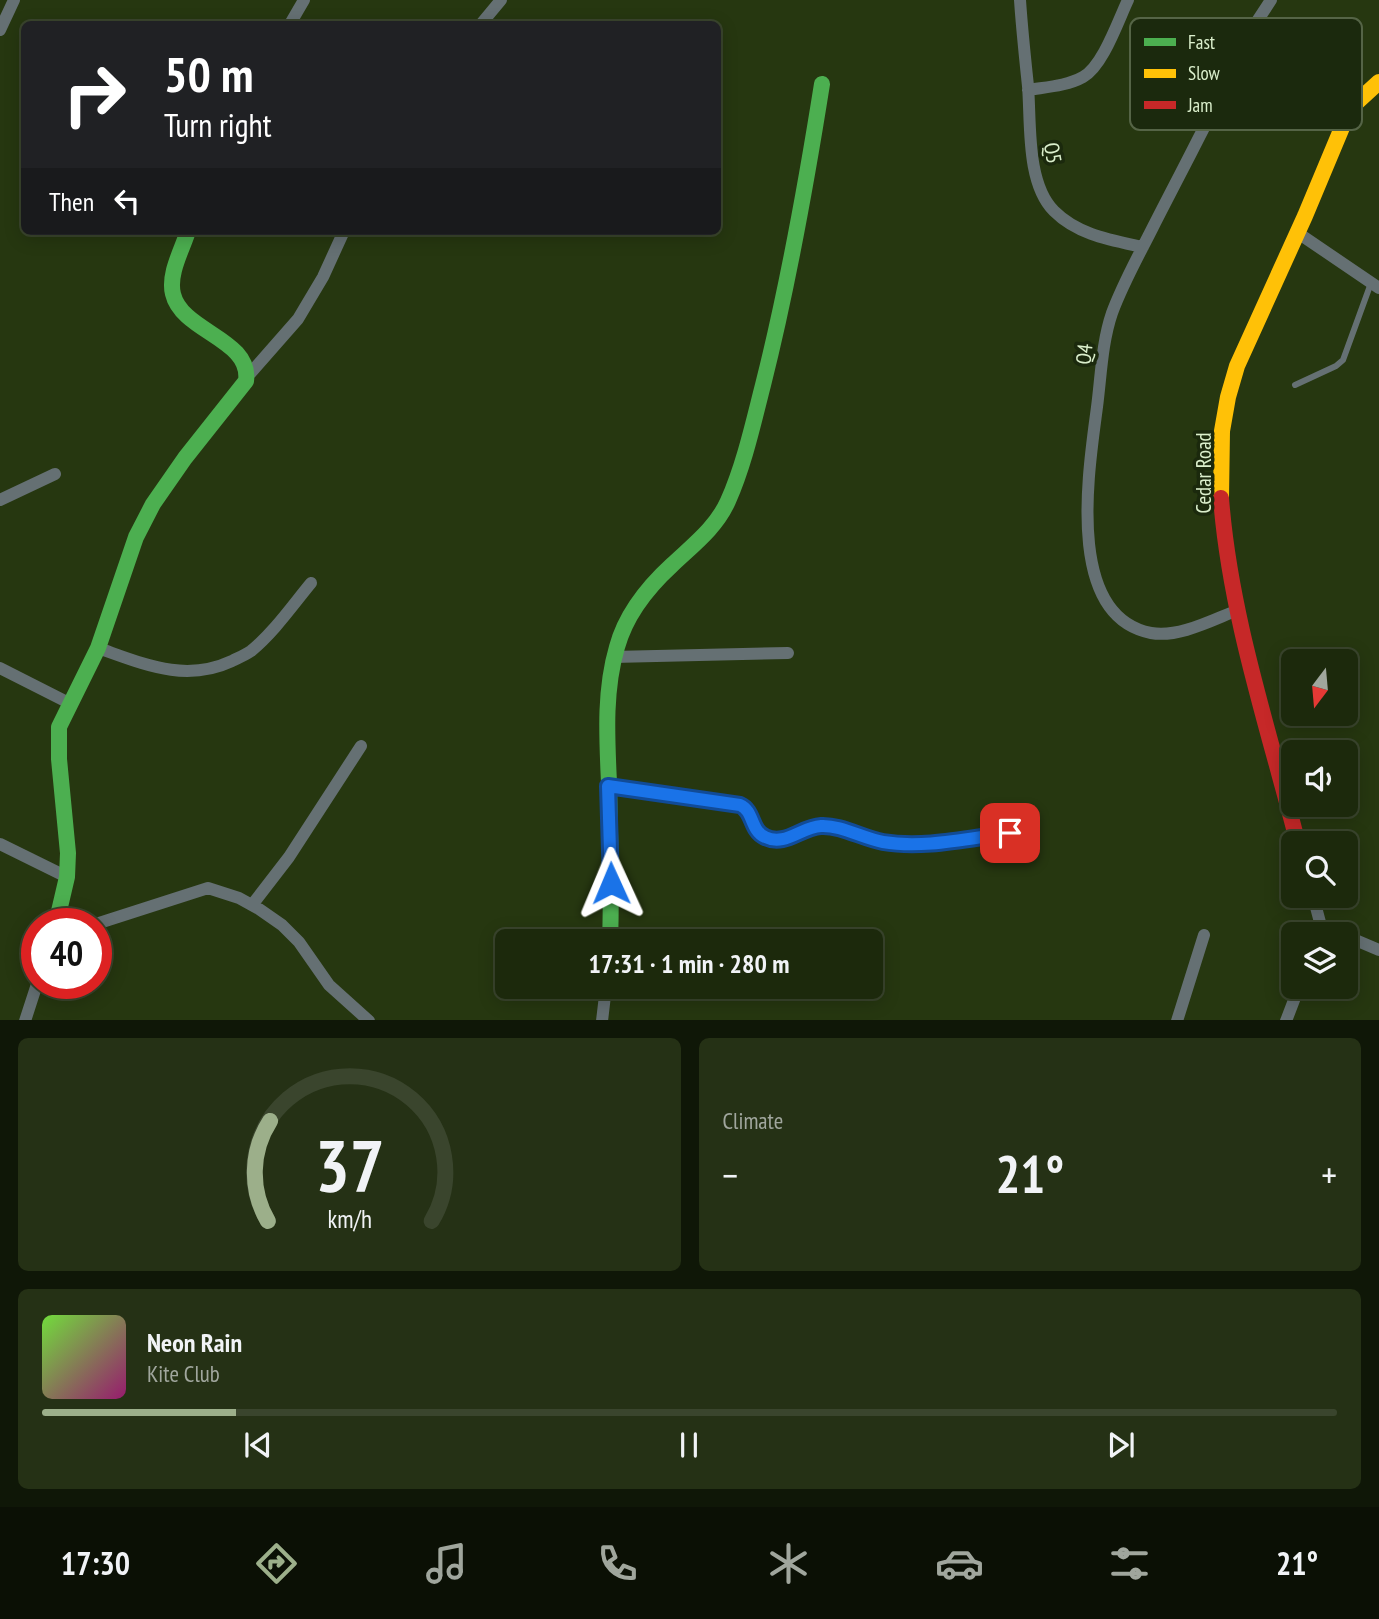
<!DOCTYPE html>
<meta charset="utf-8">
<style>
body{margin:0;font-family:"PT Sans Narrow",sans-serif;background:#253115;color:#f1f3f6;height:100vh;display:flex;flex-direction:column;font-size:26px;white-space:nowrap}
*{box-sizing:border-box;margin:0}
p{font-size:23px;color:#a0a69d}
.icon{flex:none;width:38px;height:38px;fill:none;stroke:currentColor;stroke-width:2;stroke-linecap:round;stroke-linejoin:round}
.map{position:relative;height:1020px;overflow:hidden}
.details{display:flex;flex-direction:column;gap:18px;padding:18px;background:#0f1707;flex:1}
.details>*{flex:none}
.banner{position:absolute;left:21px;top:21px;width:700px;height:214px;border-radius:10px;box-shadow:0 4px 18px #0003,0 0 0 2px #3a452d;background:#202124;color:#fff;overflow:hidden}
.needle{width:46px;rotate:196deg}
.buttons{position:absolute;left:1281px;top:649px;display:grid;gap:14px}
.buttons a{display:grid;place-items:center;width:77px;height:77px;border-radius:10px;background:#1c290c;box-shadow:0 4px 18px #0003,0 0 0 2px #3a452d;font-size:35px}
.speed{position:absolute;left:21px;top:908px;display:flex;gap:14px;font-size:35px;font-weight:700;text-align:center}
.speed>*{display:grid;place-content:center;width:91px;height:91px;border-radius:50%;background:#1c290c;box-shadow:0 4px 18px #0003,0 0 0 2px #3a452d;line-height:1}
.speed .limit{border:10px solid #d22;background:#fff;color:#111}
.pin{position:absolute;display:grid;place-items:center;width:60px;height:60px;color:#fff;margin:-30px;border-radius:14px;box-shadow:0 4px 10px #0006}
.me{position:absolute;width:77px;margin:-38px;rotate:359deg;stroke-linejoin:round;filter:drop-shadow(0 0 5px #0008)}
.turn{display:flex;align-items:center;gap:24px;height:147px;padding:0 28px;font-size:32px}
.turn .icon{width:91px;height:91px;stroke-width:2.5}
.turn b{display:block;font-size:49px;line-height:60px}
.then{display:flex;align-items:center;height:66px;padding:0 28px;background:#0003;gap:14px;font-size:26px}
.big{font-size:52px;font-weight:700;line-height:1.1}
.details .card{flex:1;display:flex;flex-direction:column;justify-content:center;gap:10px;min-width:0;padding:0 24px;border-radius:10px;background:#253115}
.details .dial{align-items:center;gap:0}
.dial svg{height:182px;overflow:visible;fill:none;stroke:#3a452d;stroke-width:7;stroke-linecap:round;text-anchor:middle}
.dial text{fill:#f1f3f6;stroke:none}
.song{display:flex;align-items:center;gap:21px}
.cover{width:84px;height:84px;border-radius:10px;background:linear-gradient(135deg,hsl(100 70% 55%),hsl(320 70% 35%))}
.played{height:7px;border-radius:4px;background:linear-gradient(90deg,#9caf8a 15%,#3a452d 15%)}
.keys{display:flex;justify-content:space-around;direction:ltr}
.heat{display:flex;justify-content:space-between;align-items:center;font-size:38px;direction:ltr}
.details .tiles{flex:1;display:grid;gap:18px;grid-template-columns:1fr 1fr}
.card:last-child{grid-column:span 2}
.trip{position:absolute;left:495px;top:929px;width:388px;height:70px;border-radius:10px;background:#1c290c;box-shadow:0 4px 18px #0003,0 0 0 2px #3a452d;font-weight:700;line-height:70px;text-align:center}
.tab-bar{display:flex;height:112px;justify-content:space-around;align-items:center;background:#0b1005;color:#a0a69d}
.tab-bar .icon{width:49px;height:49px}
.tab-bar .selected{color:#9caf8a}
.tab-bar b{font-size:32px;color:#f1f3f6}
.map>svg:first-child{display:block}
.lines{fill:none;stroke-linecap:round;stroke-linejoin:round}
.lane{stroke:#657073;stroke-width:6}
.street{stroke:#657073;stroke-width:12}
.fast{stroke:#4caf50;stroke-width:16}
.slow{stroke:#ffc107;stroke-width:16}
.jam{stroke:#c62828;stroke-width:16}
.route-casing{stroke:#114b97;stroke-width:18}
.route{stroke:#1a73e8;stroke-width:12}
.labels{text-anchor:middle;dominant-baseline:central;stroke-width:7;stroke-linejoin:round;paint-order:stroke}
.street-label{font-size:21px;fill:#dbefcc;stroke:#1b290d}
.key{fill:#1b290d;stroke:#556446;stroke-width:2}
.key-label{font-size:19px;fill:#dbefcc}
</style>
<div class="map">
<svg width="1379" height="1021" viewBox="0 0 1379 1021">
<rect width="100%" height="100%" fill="#263710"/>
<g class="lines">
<path class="lane" d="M1295 385 1336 366 1343 360 1371 283"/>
<path class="street" d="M1020 0C1022 29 1025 58 1028 86 1031 123 1026 183 1054 211 1078 235 1111 240 1143 247
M290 24 304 0
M481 24 501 0
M0 30 14 0
M1235 66 1346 118
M1028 90C1046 87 1067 86 1083 77 1103 66 1118 21 1128 0
M1298 233 1379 288
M247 377 298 319 323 277 344 231
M0 500 55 474
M1238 610C1212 620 1179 638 1151 633 1064 616 1089 469 1097 407 1101 376 1102 342 1112 313 1123 283 1139 255 1153 227 1186 162 1221 98 1250 32L1271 0
M98 648C144 664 185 683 232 661 238 658 245 655 251 651 274 632 292 606 311 583
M613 657 788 653
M0 668 69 703
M608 786 740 805C754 811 750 830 764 837 785 847 801 827 821 826 841 825 863 838 883 842 924 849 969 838 1010 833
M0 844 67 877
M1313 896 1321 926 1318 934
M252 905 289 857 361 746
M96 924 208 888 239 898 259 909 282 925 299 942 329 985 369 1021
M1321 926 1342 934
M1346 936 1379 950
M25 1021 37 984
M602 1021 606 987
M1177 1021 1204 935
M1286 1021 1299 987"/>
<path class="fast" d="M56 924 67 877 68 853 59 759V727L98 648 136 537 153 504 185 458 246 381C252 339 182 332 173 294 168 274 182 250 188 231
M610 942C612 889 610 836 609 783 607 738 604 691 617 647 626 614 648 587 672 565 693 545 716 528 728 501 744 465 753 424 763 385 788 286 806 185 822 84"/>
<path class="slow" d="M1221 498 1222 431 1228 397 1237 366 1305 216 1346 118 1357 102 1379 82"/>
<path class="jam" d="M1221 498C1230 616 1269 730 1298 844"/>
</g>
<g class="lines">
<g class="route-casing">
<path id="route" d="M611 883 608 786 740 805C754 811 750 830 765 837 785 847 801 827 821 826 841 825 862 838 883 842 924 849 969 838 1010 833"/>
</g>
<use href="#route" class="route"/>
</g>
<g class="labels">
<g class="street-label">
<text transform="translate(1053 153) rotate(80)">Q5</text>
<text transform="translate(1084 354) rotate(-83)">Q4</text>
<text transform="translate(1203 473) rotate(-90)">Cedar Road</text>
</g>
</g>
<rect x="1130" y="18" width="232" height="112" rx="10" class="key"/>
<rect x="1144" y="38" width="32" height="8" fill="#4caf50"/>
<rect x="1144" y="69" width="32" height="9" fill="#ffc107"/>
<rect x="1144" y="101" width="32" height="8" fill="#c62828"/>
<g class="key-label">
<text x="1188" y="49">Fast</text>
<text x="1188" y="80">Slow</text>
<text x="1188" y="112">Jam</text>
</g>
</svg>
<div class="buttons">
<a><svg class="needle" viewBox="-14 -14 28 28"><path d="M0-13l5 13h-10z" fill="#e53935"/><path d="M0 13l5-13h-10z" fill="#a0a69d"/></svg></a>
<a><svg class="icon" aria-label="sound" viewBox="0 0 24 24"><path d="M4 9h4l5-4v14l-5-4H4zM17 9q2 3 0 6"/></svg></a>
<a><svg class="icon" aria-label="search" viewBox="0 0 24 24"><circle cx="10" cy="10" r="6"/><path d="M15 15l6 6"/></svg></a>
<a><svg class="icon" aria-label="layers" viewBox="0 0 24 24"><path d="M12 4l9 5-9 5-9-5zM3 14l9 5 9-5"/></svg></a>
</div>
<div class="speed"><div class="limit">40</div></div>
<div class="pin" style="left:1010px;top:833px;background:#d93025"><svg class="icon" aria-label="arrive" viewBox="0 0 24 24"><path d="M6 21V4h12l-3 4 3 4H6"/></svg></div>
<svg class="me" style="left:611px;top:883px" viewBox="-20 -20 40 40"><path d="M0-17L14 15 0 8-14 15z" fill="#1a73e8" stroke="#fff" stroke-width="4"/></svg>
<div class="trip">17:31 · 1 min · 280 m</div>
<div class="banner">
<div class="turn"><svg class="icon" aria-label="right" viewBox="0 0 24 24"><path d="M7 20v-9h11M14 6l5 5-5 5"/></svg><div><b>50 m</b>Turn right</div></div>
<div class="then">Then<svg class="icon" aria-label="left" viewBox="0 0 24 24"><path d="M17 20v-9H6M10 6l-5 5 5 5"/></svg></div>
</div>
</div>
<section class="details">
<div class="tiles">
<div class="card dial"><svg viewBox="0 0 100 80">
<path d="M14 69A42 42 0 1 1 86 69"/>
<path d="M14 69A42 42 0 0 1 15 25" stroke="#9caf8a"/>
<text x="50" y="56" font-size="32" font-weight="700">37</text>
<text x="50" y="72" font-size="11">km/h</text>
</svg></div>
<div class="card"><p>Climate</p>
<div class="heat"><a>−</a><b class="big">21°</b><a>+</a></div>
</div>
<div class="card">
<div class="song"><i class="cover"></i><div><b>Neon Rain</b><p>Kite Club</p></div></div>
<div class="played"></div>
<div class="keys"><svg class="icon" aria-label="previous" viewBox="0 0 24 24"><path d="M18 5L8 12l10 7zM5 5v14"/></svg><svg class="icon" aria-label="pause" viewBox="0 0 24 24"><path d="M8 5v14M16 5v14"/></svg><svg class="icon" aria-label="next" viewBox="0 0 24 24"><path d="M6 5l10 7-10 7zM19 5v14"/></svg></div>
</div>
</div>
</section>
<nav class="tab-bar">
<b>17:30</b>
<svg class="icon selected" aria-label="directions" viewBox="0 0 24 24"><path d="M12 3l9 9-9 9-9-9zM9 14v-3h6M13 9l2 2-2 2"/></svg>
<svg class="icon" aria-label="music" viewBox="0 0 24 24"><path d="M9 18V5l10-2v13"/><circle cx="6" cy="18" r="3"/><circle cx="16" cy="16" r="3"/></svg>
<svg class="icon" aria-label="phone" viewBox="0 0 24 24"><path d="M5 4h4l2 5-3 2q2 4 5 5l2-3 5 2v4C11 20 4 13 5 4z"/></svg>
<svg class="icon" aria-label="climate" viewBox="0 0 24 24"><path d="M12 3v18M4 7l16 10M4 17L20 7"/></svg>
<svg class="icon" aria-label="car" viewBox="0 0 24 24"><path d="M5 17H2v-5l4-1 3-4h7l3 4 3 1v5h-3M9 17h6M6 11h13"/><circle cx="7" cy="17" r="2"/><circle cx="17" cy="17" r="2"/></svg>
<svg class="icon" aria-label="filters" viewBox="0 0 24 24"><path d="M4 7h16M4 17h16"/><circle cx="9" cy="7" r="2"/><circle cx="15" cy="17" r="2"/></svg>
<b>21°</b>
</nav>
